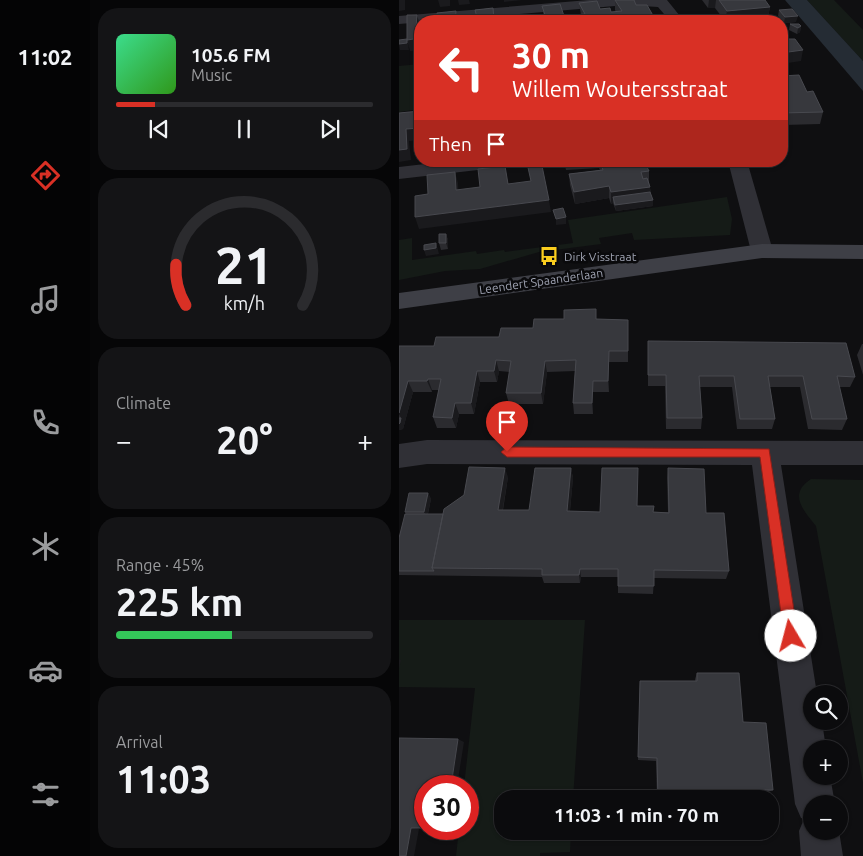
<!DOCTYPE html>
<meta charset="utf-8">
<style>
body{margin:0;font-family:Ubuntu,sans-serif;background:#141416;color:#f1f3f6;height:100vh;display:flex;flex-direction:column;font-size:19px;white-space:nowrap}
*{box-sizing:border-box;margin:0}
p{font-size:16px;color:#9a9b9d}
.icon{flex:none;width:28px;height:28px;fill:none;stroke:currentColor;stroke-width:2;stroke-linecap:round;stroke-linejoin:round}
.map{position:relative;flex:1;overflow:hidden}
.sheet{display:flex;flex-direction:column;gap:8px;padding:8px;background:#060607;width:309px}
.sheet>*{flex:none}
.guide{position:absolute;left:15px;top:15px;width:374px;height:152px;border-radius:20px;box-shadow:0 1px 4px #0004,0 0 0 1px #2b2b2e;background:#d93025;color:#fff;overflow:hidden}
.fabs{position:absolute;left:404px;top:685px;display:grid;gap:10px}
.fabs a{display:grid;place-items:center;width:45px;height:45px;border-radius:50%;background:#0b0b0d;box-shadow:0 1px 4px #0004,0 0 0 1px #2b2b2e;font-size:25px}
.speed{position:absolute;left:15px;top:775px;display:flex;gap:10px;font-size:25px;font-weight:700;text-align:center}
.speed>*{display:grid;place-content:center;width:65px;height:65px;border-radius:50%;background:#0b0b0d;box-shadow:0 1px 4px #0004,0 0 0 1px #2b2b2e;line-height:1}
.speed .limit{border:8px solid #d22;background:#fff;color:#111}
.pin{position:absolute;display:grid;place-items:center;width:42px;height:42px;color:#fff;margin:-51px -21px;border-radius:50% 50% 50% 0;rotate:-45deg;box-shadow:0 0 5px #0007}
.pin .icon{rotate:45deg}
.me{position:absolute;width:55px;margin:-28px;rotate:352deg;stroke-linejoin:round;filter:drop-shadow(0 0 4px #0008)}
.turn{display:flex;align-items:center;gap:18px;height:105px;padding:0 15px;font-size:22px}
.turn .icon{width:65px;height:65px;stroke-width:2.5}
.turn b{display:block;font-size:35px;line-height:42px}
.then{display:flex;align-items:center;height:48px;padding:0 15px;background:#0003;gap:10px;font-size:19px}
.big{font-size:38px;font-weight:600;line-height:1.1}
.sheet .card{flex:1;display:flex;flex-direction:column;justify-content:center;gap:8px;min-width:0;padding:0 18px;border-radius:20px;background:#141416}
.sheet .dial{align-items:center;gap:0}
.dial svg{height:130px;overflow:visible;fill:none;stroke:#2b2b2e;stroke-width:7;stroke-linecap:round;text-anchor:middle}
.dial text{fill:#f1f3f6;stroke:none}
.song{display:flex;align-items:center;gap:15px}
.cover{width:60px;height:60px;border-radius:8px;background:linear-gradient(135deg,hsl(150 70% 55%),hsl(110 70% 35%))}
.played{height:5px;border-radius:2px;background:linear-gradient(90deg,#d93025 15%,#2b2b2e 15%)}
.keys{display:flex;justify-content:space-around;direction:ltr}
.heat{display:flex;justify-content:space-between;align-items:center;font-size:28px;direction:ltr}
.charge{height:8px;border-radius:4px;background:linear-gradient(90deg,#34c759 45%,#2b2b2e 0)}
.trip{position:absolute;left:95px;top:790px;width:285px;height:50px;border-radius:20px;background:#0b0b0d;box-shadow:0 1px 4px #0004,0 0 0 1px #2b2b2e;font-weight:600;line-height:50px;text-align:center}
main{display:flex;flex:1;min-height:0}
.dock{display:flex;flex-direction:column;width:90px;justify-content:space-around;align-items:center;background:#040405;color:#9a9b9d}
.dock .icon{width:35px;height:35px}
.dock .on{color:#d93025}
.dock b{font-size:22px;color:#f1f3f6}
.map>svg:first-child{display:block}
.green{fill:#151b17}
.water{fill:#252c34}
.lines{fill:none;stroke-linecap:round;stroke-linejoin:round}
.street{fill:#303036;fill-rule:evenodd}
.secondary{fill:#3e3f46;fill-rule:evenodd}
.wall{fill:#2b2b2f}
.shaded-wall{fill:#1a1a1d}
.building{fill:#37383d;stroke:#48494f}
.route{fill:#d93025;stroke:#8d1f18}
.labels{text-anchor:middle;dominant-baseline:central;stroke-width:5;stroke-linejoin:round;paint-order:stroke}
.poi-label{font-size:12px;fill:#9fa3b2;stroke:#0a0a0c;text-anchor:start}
.street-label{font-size:12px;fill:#9fa3b2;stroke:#0a0a0c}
</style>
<main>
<nav class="dock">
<b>11:02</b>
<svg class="icon on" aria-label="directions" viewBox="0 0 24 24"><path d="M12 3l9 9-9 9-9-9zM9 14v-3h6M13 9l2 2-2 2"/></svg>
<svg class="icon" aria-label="music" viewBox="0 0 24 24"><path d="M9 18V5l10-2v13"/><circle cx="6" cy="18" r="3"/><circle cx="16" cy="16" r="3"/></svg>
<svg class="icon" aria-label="phone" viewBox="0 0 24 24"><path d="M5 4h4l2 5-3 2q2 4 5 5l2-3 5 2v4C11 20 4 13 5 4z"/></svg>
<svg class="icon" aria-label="climate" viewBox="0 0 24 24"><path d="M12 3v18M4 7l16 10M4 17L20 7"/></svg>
<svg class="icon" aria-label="car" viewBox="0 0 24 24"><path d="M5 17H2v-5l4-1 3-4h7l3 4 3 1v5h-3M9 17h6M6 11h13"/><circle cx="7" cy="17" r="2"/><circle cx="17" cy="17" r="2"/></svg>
<svg class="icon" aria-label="filters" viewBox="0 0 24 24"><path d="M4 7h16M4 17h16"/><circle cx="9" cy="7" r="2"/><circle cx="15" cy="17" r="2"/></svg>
</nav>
<section class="sheet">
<div class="card">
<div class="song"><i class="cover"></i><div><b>105.6 FM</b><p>Music</p></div></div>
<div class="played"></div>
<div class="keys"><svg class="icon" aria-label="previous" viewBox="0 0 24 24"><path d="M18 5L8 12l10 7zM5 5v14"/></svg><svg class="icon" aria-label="pause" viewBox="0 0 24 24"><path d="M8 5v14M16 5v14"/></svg><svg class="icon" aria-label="next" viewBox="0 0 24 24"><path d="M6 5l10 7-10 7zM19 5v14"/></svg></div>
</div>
<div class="card dial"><svg viewBox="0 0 100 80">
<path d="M14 69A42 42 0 1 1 86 69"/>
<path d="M14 69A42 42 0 0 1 8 44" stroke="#d93025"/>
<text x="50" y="56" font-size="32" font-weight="700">21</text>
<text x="50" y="72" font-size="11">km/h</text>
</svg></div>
<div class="card"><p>Climate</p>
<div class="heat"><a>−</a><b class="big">20°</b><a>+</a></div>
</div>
<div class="card"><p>Range · 45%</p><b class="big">225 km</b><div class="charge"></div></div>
<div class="card"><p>Arrival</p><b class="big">11:03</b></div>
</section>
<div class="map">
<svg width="465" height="856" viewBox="0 0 465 856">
<rect width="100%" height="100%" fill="#0f0f11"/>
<path class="green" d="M408 0H435L464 30V61Z
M21 64V109L0 112V66Z
M328 197 333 219 331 235 235 240 233 233 200 238 202 244 140 252 81 269 46 271 0 280V240L13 238V260L77 251 78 254 105 250 106 252 174 243 169 220Z
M412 479 464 480V783L417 526C404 510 389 494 412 479Z
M0 620H186L174 799H104V831H172L171 852 141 853V856H57L60 829H69V786H65L76 688 0 687Z"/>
<path class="water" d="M386 0H408L464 61V91Z"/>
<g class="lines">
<path class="street" d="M190 0H268L285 21H271L259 7 228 5 0 24V16Z
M52 161H114L112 165 105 167 0 179V167Z
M329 161H348L374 251 371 256 363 258 355 256 352 251Z
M28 440 465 441V465H382L418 694H412V721H423L427 749H412V776H431L436 804H412V831H440L444 856H402L400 831 405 819 402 818 396 804 353 465 28 464 0 468V444Z"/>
<path class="secondary" d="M363 244 465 245V259L363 258 0 309V293Z"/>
</g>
<path class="wall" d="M216 0 237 5 256 19V21H137V19L145 18 143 6 165 16 182 15 180 3 212 12H217L216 10Z
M303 0H343L371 7 369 17 326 21 316 8H309Z
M380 10 397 22 385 23 379 16Z
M391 24 402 26 401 32 398 34 390 30Z
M382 76 408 92 424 112 421 124 385 125 386 128 385 134H382Z
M165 161H245L250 171V182L254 206 217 211 214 203 212 204 210 198 176 204 171 185 170 174 201 170 200 168 167 170Z
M47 234 49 240V249L42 250 40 243Z
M198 319 229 320V362H210V392H194V414H175L174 403 176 371 148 372 144 404H110L107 393 111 372 100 371 98 382H81L75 414H60L57 428H38L34 417 40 390H33V392H14L4 429 0 430V346H35L100 337 134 328Z
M249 341 456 377 451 387H440L448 419 443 430 409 429 401 387H371L376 419 373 429H338L333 387H301L303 418 302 429H267L266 386H249Z
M463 344H465V378L458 355Z
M172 468 174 478 171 511 201 512 238 506 254 512H269L268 478 269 468 307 513 330 571 327 579 255 578 254 594 219 593V577H182L181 583H145L143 577 0 575V538L7 514 6 512 29 493 32 499 29 514H44L109 477 104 510H130Z
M298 673 344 722 374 790 369 792H341L342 799H258L257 761 239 760 241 681H296V679Z
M258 831H344L345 836 258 835Z"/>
<path class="shaded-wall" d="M0 0H6V10L0 11Z
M39 0H51V6L41 7Z
M59 0H70L71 4 60 5Z
M105 0H123L105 2Z
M310 0H317L316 8H309Z
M371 7 369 17 326 21 328 11Z
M57 11 59 21H57Z
M18 15 21 25 20 38 17 27Z
M399 16 397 22 385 23 386 17Z
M256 19V21H236Z
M402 26 401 32 398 34 399 28Z
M21 38V50L11 51 8 40Z
M8 39 10 50H1L0 44Z
M404 50 402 61 382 64V53Z
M21 128V140L10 141 12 160 0 162V150L7 129Z
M56 172 59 183 60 202 57 190Z
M210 186V198L176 204 175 192Z
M251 187V199L214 197V203L212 204V192Z
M150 200 152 212 20 229 16 217Z
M254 200V206L217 211 216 205Z
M167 217V224L157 225V219Z
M47 234 49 240V249L47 243Z
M37 243 39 250 40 254 27 256 25 250Z
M210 351V392L209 381Z
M97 360 100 371 98 382 95 371Z
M146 361 148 372 144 404 142 393Z
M78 371 81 382 75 414 72 403Z
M29 379 33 390V392L28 381Z
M9 381 14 392 4 429 0 430V424L2 418 0 414Z
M194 381V414L193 403Z
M56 403 60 414 57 428 53 418Z
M106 468 109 477 102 519 99 510Z
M172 468 174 478 170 520 168 511Z
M29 493 32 499 28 517 25 512Z
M181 569 182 577 181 583 180 575Z
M0 659 2 660 0 669Z
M59 739 65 742 58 786H52Z
M12 828 20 829 15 856H7Z"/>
<path class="building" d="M216 0H235L237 5H248L256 19 236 21H138L137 19 147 18 143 6 161 4 165 16 186 14 180 3 198 1 201 9 211 8 212 12 223 11Z
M320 0H366L371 7 328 11Z
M94 8 95 20 107 19V21H79L76 10Z
M393 9 399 16 386 17 380 10Z
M57 11V21H39L38 13Z
M8 15H18L17 27H21V38L8 40Z
M391 24H400L402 26 399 28Z
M8 39V43L0 44V40Z
M382 39H396L404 50 382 53Z
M400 75 408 92 414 91 424 112 382 113V76Z
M21 111V128L7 129 8 149 0 150V113Z
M382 124H385L386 128H382Z
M142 161 150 200 16 217V196L29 194 28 175 56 172 57 190 81 187 79 169 106 166 109 184 132 181 128 163Z
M201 161H245L250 171 242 172 244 179 248 178 251 187 212 192 210 186 175 192 170 174 204 170Z
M251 192 254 200 216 205 214 197Z
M164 208 167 217 157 219 154 210Z
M40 234H47V243H40Z
M37 243V248L25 250V245Z
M197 309V319L229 320V351H210L209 381H194L193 403H174L177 360 146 361 142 393H107L112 361 97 360 95 371H78L72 403H56L53 418 34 417 42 379H29L28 381H9L0 413V346H35L37 337H100L102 328H134L135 319H165V310Z
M249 341 447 343 456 377 438 376 448 419H413L404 376H369L376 419H341L335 376H300L303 418H268L267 375H249Z
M0 418H2L1 423 0 424Z
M70 467 106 468 99 510H130L136 468H172L168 511 201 512 203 468H239L238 506H255L254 512 270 513 269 468 305 469 307 513H325L330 571 255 570V586H219V569H181L180 575H143V569L33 568 45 509 65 495Z
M10 493H29L25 512H6Z
M6 514H44L33 568 35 571H0V538Z
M298 673H340L344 722 367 723 374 790H341L342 799H259L258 758 239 757 241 681H298Z
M0 738 59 739 52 786H26V828H12L7 856H0Z
M259 831H344L345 836 259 834Z"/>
<path class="route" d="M108 447 370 449 399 636 397 640 392 643 387 640 385 636 361 457H108L102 452Z"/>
<defs>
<g id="bus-bare" transform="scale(1.5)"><path d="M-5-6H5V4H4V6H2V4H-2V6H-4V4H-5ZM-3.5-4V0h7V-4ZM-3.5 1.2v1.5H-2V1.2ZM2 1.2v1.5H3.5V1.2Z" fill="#facd1e" stroke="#0a0a0c" stroke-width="2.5" paint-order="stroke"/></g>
</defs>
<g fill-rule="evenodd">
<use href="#bus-bare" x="150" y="256"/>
</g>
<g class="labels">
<g class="poi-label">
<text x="165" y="256">Dirk Visstraat</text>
</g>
<g class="street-label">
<text transform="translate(142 281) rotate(-8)">Leendert Spaanderlaan</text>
</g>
</g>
</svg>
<div class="fabs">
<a><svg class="icon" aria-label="search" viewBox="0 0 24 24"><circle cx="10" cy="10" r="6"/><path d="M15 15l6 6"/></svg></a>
<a>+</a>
<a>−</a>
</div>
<div class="speed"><div class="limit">30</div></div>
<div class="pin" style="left:108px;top:452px;background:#d93025"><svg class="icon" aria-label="arrive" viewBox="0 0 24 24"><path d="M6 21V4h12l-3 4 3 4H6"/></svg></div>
<svg class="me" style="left:392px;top:636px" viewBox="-20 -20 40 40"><circle r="19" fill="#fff"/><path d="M0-13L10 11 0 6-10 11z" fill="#d93025"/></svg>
<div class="trip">11:03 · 1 min · 70 m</div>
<div class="guide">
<div class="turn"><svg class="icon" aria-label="left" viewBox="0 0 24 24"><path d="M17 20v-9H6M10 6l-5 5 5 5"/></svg><div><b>30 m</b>Willem Woutersstraat</div></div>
<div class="then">Then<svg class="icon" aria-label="arrive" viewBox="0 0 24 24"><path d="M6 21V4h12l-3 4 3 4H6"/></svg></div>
</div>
</div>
</main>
